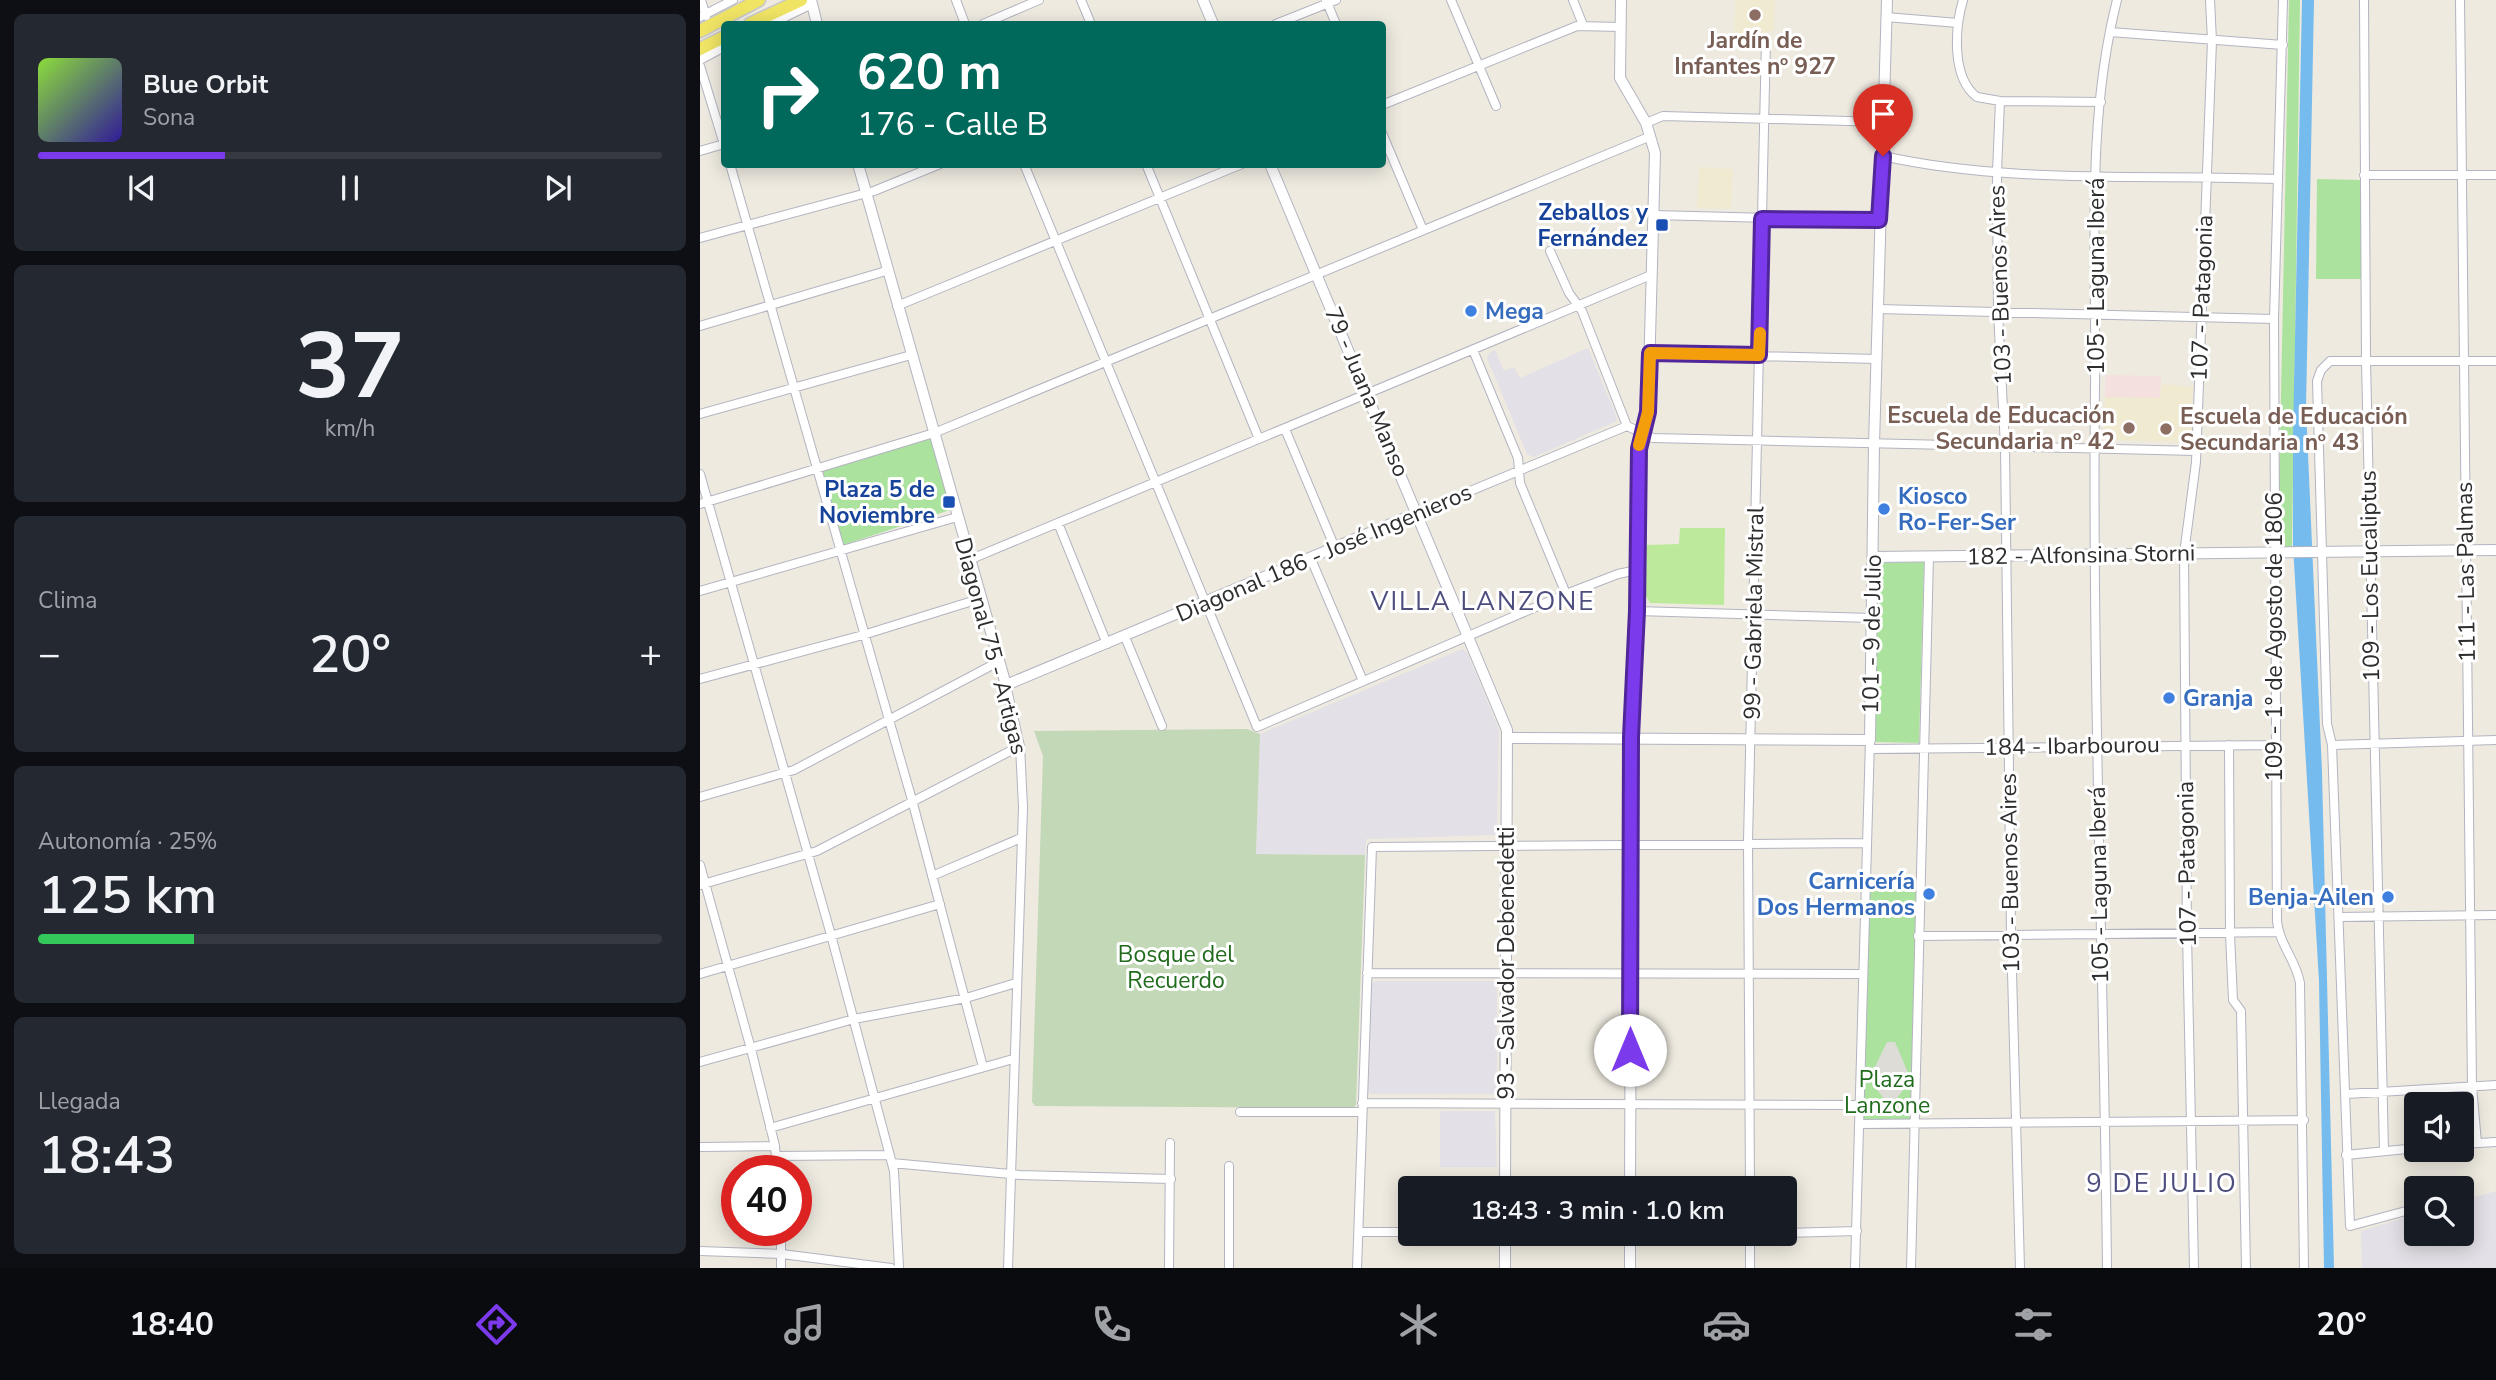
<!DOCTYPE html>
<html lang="es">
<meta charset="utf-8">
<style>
body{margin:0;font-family:"Nunito Sans",sans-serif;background:#242831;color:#f1f3f6;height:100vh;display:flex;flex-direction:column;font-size:26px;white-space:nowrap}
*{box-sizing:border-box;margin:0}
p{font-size:23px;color:#9ea1a6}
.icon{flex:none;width:38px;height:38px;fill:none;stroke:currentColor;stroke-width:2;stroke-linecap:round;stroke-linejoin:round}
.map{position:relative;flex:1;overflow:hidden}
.sheet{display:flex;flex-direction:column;gap:14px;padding:14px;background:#0d0f14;width:700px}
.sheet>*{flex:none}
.hud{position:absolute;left:21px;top:21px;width:665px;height:147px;border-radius:7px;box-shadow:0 4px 18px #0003;background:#00695c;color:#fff;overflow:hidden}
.controls{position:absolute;left:1704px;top:1092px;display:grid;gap:14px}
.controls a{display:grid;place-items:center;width:70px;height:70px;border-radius:7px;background:#171b24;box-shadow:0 4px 18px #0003;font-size:35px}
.speed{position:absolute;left:21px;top:1155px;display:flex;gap:14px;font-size:35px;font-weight:700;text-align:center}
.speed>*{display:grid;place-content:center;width:91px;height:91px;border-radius:50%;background:#171b24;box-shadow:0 4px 18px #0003;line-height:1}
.speed .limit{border:10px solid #d22;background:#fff;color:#111}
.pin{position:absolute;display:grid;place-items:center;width:60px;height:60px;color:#fff;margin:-72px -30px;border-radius:50% 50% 50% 0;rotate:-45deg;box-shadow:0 0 7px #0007}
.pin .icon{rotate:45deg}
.me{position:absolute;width:77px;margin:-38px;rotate:0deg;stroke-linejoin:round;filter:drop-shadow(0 0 5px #0008)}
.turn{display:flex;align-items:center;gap:24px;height:147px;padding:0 21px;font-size:32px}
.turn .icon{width:91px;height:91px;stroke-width:2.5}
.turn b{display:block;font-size:49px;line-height:60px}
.big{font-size:52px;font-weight:600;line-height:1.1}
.sheet .card{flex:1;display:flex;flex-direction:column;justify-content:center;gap:10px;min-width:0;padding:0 24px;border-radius:10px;background:#242831}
.sheet .dial{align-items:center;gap:0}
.dial b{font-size:91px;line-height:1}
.song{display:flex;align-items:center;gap:21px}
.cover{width:84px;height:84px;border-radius:10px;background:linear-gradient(135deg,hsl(90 70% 55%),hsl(250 70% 35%))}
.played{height:7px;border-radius:4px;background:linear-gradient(90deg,#7c3aed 30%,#363941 30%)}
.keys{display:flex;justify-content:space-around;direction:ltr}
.heat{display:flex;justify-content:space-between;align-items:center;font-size:38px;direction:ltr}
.charge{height:10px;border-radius:5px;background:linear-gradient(90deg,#34c759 25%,#363941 0)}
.trip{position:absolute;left:698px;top:1176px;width:399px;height:70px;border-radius:7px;background:#171b24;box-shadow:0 4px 18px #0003;font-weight:600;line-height:70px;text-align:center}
.dock{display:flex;height:112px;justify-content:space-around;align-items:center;background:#090b0e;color:#9ea1a6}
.dock .icon{width:49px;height:49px}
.dock .active{color:#7c3aed}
.dock b{font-size:32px;color:#f1f3f6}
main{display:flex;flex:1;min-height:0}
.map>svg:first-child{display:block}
.industrial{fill:#e3e0e7}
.education{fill:#efead0}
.medical{fill:#f4e0de}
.green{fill:#abe39e}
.cemetery{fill:#c2d8b7}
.pitch{fill:#bcea9a}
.plaza{fill:#dedcd7}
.water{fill:#76bbee}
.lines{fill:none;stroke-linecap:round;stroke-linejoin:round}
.minor-casing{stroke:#b3b4c0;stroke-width:10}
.tertiary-casing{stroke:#b3b4c0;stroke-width:12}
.primary-casing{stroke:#c8c8c8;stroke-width:15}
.minor{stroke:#fff;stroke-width:8}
.tertiary{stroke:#fff;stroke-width:10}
.primary{stroke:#efe464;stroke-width:12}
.route-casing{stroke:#51269a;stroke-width:18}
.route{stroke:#7c3aed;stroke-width:12}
.slow{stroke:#f59e0b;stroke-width:12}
.education-dot{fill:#8d6e63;stroke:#fff;stroke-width:2.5}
.transit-dot{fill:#1a4fb4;stroke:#fff;stroke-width:2.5}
.shop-dot{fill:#3f7fe0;stroke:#fff;stroke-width:2.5}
.labels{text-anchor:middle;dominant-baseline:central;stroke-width:6;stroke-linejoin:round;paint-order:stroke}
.education-label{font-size:23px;font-weight:bold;fill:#785e54;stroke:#fff}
.transit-label{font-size:23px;font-weight:bold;fill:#164399;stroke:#fff;text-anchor:end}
.street-label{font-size:23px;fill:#2d2d2d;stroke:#fff}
.shop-label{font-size:23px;font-weight:bold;fill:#366cbe;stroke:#fff;text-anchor:start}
.park-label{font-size:23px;fill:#206b1c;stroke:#fff}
.quarter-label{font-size:26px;letter-spacing:2px;fill:#4d4e7e;stroke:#fff}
</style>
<main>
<section class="sheet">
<div class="card">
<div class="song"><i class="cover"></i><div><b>Blue Orbit</b><p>Sona</p></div></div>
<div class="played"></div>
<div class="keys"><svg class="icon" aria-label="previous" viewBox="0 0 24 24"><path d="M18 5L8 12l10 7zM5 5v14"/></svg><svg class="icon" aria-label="pause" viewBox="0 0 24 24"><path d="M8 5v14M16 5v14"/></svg><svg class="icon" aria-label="next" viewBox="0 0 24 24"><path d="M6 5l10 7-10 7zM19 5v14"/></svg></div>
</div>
<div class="card dial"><b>37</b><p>km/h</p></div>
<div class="card"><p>Clima</p>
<div class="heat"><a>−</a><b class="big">20°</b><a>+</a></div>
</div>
<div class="card"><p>Autonomía · 25%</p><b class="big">125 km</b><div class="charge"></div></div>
<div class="card"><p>Llegada</p><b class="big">18:43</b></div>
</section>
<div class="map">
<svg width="1796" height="1268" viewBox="0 0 1796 1268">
<rect width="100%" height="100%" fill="#eeeae0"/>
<path class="industrial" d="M888 348 917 418 915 422 834 457 827 454 787 358 789 353 795 350 804 371 814 367 820 378Z
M762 649 767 652 799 730 797 832 794 835 666 839 665 855 556 854 560 734Z
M675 981H794L797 985V1091L794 1094H671L668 1091 671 984Z
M740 1111H795L797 1167H740Z
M1796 1191V1268H1662L1661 1231 1717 1214V1234H1762V1201Z"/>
<path class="education" d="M1035 0H1075L1074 30 1034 42Z
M999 167 1033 169 1031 209 997 208Z
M1461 384 1493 387 1491 439 1487 442 1408 440 1404 437 1405 397 1460 398Z"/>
<path class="medical" d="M1406 375 1461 376 1460 398 1405 397Z"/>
<path class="green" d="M1589 0H1600L1592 547 1581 548 1578 544Z
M1617 179 1662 180 1661 279H1616Z
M232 437 253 509 140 546 119 472Z
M1224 562 1219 743 1173 742 1178 563Z
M1165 887H1219L1214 1123 1160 1124Z"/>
<path class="cemetery" d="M547 729 560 734 556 854 665 855 656 1105 653 1108 335 1106 332 1102 343 756 334 731Z"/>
<path class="pitch" d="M980 528H1025L1024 605 950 603 946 596 947 545 979 544Z"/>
<path class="plaza" d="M1187 1042H1195L1211 1080 1190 1107 1169 1079Z"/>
<path class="water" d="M1602 0H1614L1606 408 1622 772 1634 1268H1624L1619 981 1593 546V434Z"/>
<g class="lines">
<g class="minor-casing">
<path id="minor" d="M1 0 6 16
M256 0 265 24
M381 0 391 24
M626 0 636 24
M751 0 796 106
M873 0 883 25
M1263 0C1255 27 1251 78 1277 97L1300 101 1297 172 1298 312 1305 447 1311 935 1320 1268
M1583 0 1574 319 1577 921C1579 944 1596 960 1600 983L1604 1268
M1664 0 1666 362 1684 1151
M1760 0 1772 1086 1777 1143
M0 17 33 0
M1186 17 1258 23
M71 24 112 4
M283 24 339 0
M576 24 636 0
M1410 32 1583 45
M0 60 24 47
M0 66 24 144
M1300 101 1401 102
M682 105 877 26 921 27
M946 123 963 116 1184 122
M682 133 723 230
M0 151 24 144
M1183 156C1307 184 1451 174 1578 179
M30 164 212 800 283 1067
M324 164 557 727 866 594 918 574 937 570
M446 164 559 439
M1664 175H1796
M954 215 1179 221
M0 238 174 191 240 164
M850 251 869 293 882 311 927 426
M197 306 542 164
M1178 309 1574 319
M0 326 186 271
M773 350 818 458 820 483 866 594
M950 353 1177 359
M0 414 211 355
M927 426 953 438 1497 451
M585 429 635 548
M0 474 131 935 194 1171 199 1268
M0 504 234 433 951 136
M717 513 927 426
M358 523 407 644
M611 559 663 681
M269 560 951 275
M0 591 257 517
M937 611 1172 618
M425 637 462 726
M0 679 163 635 279 599
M306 685 320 746 323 807 308 1268
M1529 745 1530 934 1533 1000 1541 1011 1546 1268
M1632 745 1796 740
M1170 749 1574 745
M0 797 94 770 298 662
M0 865 51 1049 75 1146 77 1171
M232 876 321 838
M0 885 117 851 320 746
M1639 917 1796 915
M1218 936 1578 932
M667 973 1163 974
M0 974 240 904
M0 1062 154 1019 266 998 316 983
M1646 1094 1796 1085
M662 1103 1160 1105
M540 1112H661
M1160 1124 1604 1120
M70 1128 313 1059
M1762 1144 1796 1142
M0 1147 75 1146
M1646 1155 1717 1148
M76 1156 189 1155
M192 1163 320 1175 471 1179
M1050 1188 1048 842 1066 39
M1762 1196 1767 1194
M1717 1208 1650 1226 1632 745 1627 724 1617 381 1621 370 1630 361H1796
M81 1230V1268
M659 1232H710
M1085 1233 1157 1231
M0 1251 82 1254 191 1268
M469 1268 470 1143
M529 1268V1166
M657 1268 672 847 1167 843
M1050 1268V1234
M1155 1268 1170 740
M1211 1268 1229 557
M1407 1268C1404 974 1392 681 1395 388 1397 260 1385 125 1417 0
M1494 1268 1487 934 1484 554 1496 462 1512 41 1510 0"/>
</g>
<g class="tertiary-casing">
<path id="tertiary" d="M111 0 117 24
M503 0 513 24
M921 0 920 78 946 123 955 153 948 412 939 449 937 611 932 688 930 1188
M158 164 306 685 717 513
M570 164 807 730 805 1188
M1173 557 1796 550
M808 738 1170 740 1174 444 1187 0
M805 1234V1268
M930 1234V1268"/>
</g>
<g class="primary-casing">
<path id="primary" d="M50 24 101 0
M0 31 59 0
M0 49 24 37"/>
</g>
<use href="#minor" class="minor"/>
<use href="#tertiary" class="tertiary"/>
<use href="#primary" class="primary"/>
</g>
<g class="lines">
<g class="route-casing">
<path id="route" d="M930 1050 931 737 937 611 939 449 948 412 950 353 1059 355 1062 219 1179 220 1183 156"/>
</g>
<use href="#route" class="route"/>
<path class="slow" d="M939 445 948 412 950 353 1059 355 1060 333"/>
</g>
<g class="education-dot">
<circle cx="1055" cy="15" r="7"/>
<circle cx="1429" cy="428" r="7"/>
<circle cx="1466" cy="429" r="7"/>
</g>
<g class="transit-dot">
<rect x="955" y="218" width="14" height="14" rx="3.5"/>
<rect x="242" y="495" width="14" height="14" rx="3.5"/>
</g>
<g class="shop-dot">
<circle cx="771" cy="311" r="7"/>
<circle cx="1184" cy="509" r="7"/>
<circle cx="1469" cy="698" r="7"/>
<circle cx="1229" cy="894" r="7"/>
<circle cx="1688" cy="897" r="7"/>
</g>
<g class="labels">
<g class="education-label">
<text x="1055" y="40">Jardín de<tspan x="1055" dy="26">Infantes nº 927</tspan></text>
<text x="1415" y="415" text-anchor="end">Escuela de Educación<tspan x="1415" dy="26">Secundaria nº 42</tspan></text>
<text x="1480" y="416" text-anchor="start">Escuela de Educación<tspan x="1480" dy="26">Secundaria nº 43</tspan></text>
</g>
<g class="transit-label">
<text x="948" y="212">Zeballos y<tspan x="948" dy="26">Fernández</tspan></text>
<text x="235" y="489">Plaza 5 de<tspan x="235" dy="26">Noviembre</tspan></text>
</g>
<g class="street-label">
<text transform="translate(1396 276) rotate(-90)">105 - Laguna Iberá</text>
<text transform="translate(1300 285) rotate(-92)">103 - Buenos Aires</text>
<text transform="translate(1502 298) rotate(-88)">107 - Patagonia</text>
<text transform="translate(667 392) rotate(67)">79 - Juana Manso</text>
<text transform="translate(624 553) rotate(-23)">Diagonal 186 - José Ingenieros</text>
<text transform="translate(1381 555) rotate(-1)">182 - Alfonsina Storni</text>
<text transform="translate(1766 572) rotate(-91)">111 - Las Palmas</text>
<text transform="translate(1670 576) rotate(-91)">109 - Los Eucaliptus</text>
<text transform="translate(1054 613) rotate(-89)">99 - Gabriela Mistral</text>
<text transform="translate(1172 634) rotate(-89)">101 - 9 de Julio</text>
<text transform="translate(1574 637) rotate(-90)">109 - 1° de Agosto de 1806</text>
<text transform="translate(291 646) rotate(75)">Diagonal 75 - Artigas</text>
<text transform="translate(1372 746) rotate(-1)">184 - Ibarbourou</text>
<text transform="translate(1487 864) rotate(-91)">107 - Patagonia</text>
<text transform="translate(1310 873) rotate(-91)">103 - Buenos Aires</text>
<text transform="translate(1399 885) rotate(-91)">105 - Laguna Iberá</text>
<text transform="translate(806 963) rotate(-90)">93 - Salvador Debenedetti</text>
</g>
<g class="shop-label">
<text x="785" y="311">Mega</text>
<text x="1198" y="496">Kiosco<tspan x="1198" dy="26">Ro-Fer-Ser</tspan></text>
<text x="1483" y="698">Granja</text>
<text x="1215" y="881" text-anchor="end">Carnicería<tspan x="1215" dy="26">Dos Hermanos</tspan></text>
<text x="1674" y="897" text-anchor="end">Benja-Ailen</text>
</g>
<g class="park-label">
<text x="476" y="954">Bosque del<tspan x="476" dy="26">Recuerdo</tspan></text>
<text x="1187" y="1079">Plaza<tspan x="1187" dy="26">Lanzone</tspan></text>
</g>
<g class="quarter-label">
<text x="783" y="601">VILLA LANZONE</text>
<text x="1462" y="1183">9 DE JULIO</text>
</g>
</g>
</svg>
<div class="controls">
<a><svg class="icon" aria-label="sound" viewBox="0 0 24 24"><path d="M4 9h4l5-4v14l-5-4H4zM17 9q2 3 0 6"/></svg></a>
<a><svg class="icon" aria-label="search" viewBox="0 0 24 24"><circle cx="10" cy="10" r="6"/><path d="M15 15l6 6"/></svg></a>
</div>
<div class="speed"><div class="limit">40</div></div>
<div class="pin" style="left:1183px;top:156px;background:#d93025"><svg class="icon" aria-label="arrive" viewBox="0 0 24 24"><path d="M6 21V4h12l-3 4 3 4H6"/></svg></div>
<svg class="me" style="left:930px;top:1050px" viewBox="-20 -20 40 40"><circle r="19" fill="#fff"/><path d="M0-13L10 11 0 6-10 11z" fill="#7c3aed"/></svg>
<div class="trip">18:43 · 3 min · 1.0 km</div>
<div class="hud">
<div class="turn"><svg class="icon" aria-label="right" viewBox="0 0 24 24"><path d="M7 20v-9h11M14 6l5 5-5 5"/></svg><div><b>620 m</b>176 - Calle B</div></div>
</div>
</div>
</main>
<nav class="dock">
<b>18:40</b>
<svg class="icon active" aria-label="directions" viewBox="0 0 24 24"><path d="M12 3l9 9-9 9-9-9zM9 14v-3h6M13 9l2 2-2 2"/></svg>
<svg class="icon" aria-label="music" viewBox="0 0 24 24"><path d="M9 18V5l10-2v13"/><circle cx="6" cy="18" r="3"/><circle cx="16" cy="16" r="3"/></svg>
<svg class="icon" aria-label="phone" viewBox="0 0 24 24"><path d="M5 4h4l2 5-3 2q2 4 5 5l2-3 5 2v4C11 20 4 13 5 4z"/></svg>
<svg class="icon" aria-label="climate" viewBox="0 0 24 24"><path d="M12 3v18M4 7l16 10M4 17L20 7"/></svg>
<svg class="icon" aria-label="car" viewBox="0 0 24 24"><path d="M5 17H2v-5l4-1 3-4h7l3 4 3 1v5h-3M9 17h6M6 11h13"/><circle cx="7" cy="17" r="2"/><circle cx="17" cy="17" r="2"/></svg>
<svg class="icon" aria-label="filters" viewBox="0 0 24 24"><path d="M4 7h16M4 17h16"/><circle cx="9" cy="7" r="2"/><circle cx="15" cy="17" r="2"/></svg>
<b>20°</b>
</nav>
